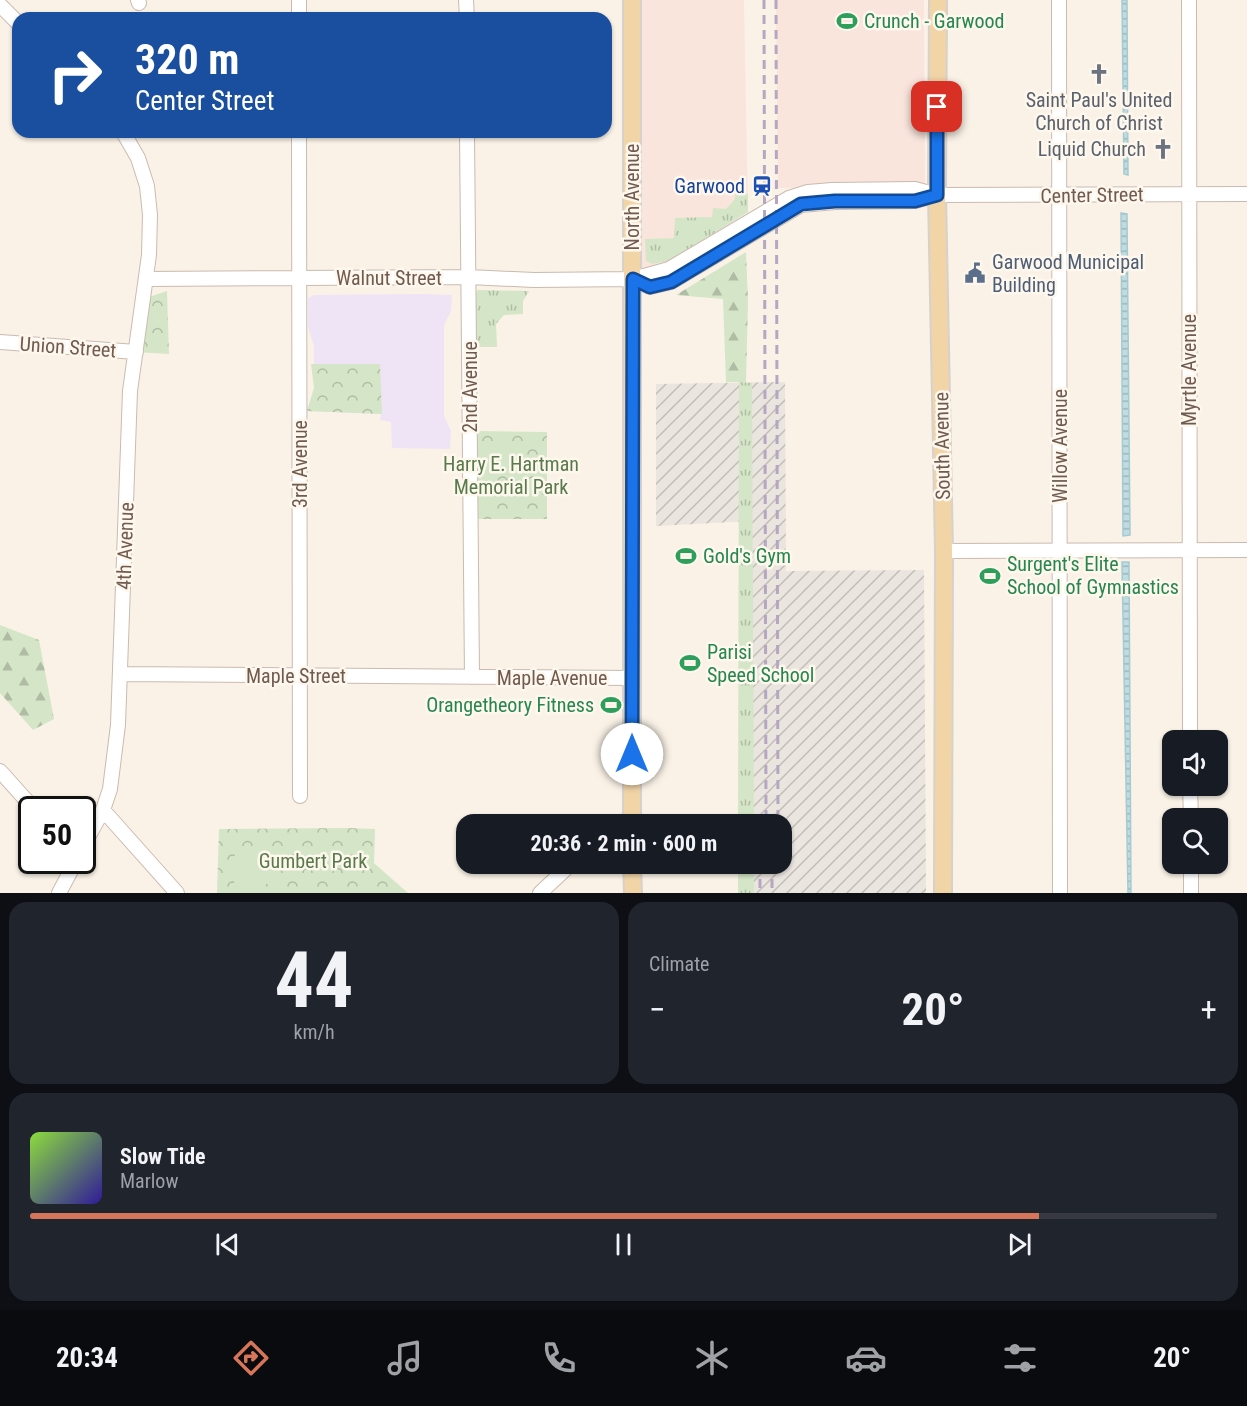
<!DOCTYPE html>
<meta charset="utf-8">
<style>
body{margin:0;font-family:"Roboto Condensed",sans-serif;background:#20242c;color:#f1f3f6;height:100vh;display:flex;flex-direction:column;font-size:22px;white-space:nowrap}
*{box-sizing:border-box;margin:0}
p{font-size:20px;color:#9ea1a6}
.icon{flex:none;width:33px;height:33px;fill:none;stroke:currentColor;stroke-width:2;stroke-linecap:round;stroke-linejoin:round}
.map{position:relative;height:893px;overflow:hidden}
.sheet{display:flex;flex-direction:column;gap:9px;padding:9px;background:#0d0f14;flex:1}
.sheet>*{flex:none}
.hud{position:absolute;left:12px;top:12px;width:600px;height:126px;border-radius:18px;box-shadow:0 2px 4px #0004;background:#1a4fa0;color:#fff;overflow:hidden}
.controls{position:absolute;left:1162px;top:730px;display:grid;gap:12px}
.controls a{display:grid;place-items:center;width:66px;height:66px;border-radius:12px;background:#171b24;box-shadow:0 2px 4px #0004;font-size:30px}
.speed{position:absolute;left:18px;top:796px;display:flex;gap:12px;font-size:30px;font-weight:700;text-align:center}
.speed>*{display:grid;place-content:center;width:78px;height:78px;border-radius:50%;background:#171b24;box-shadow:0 2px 4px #0004;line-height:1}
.speed .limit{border:3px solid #111;border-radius:9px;background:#fff;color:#111}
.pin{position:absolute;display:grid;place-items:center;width:51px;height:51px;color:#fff;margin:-26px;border-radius:12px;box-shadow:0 3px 9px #0006}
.me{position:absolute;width:66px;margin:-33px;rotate:0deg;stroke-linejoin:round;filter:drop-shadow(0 0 4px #0008)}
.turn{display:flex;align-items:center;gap:21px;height:126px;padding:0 24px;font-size:27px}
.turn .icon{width:78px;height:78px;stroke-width:2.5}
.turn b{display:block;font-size:42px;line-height:51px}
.big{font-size:45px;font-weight:700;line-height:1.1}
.sheet .widget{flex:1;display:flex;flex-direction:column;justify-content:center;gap:9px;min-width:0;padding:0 21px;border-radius:18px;background:#20242c}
.sheet .dial{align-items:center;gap:0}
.dial b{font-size:78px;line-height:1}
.song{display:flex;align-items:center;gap:18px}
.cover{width:72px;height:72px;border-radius:9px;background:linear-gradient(135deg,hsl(90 70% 55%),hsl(250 70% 35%))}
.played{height:6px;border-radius:3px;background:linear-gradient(90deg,#d6755a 85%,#363941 85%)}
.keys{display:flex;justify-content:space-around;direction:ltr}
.heat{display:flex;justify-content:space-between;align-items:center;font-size:33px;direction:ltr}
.sheet .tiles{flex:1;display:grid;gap:9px;grid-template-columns:1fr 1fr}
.widget:last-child{grid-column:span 2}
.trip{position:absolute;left:456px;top:814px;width:336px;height:60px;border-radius:18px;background:#171b24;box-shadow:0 2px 4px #0004;font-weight:700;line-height:60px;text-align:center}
.tab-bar{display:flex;height:96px;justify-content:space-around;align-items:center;background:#090b0e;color:#9ea1a6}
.tab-bar .icon{width:42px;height:42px}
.tab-bar .on{color:#d6755a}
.tab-bar b{font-size:27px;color:#f1f3f6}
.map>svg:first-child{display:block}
.commercial{fill:#f9e5dc}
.industrial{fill:url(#industrial-furrows)}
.education{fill:#efe4f6}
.grass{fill:url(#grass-tufts)}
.forest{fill:url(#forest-firs)}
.park{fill:url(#park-crowns)}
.garden{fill:#d4e6c7}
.water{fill:url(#water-rules);stroke:#a5cbd2;stroke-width:1.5}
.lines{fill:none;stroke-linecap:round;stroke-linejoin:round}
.minor-casing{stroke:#cbbaaf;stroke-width:16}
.major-casing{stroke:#d7d1cd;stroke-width:20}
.minor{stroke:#fff;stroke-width:14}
.major{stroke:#f1d5a7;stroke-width:16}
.rail{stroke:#b5a7c2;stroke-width:3;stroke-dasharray:9 6;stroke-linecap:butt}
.route-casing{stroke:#114b97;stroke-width:15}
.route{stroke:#1a73e8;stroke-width:10}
.labels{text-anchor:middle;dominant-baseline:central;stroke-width:5;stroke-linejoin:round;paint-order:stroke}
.leisure-label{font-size:20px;fill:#27864d;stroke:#fdf7ed;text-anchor:start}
.worship-label{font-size:20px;fill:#5b616d;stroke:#fdf7ed}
.transit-label{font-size:20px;fill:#164399;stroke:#fdf7ed;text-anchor:end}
.street-label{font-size:20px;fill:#715a4e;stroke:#fdf7ed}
.service-label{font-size:20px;fill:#4e5e75;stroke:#fdf7ed;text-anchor:start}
.park-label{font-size:20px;fill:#597a4b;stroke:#fdf7ed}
</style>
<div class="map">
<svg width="1247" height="893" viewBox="0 0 1247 893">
<defs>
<pattern id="industrial-furrows" width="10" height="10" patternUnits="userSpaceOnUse" patternTransform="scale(1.5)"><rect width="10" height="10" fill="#ebe5e0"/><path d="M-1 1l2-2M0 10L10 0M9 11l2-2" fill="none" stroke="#c3bdb8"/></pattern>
<pattern id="grass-tufts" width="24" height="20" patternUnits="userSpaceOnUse" patternTransform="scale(1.5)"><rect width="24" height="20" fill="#d4e6c7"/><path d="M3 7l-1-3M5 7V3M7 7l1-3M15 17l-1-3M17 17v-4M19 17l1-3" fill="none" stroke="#b0bda4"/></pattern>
<pattern id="forest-firs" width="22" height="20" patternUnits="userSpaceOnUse" patternTransform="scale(1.5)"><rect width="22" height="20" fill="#d4e6c7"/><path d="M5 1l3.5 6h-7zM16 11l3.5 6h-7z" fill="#b0bda4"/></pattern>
<pattern id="park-crowns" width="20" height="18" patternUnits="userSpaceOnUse" patternTransform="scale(1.5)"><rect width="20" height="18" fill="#d4e6c7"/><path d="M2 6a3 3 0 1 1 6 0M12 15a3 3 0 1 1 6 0" fill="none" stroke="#b0bda4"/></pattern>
<pattern id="water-rules" width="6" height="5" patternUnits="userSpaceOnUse" patternTransform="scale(1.5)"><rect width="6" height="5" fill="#bedce1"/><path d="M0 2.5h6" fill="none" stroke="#9fb5b9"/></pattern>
</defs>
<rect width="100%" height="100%" fill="#faf2e7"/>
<path class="commercial" d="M641 0H744L748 212 642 273Z
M776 0H924L925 186 778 188Z"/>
<path class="industrial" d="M785 382 786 571 924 570 926 893H754V864H782V825H753L751 521 656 526V384Z"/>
<path class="education" d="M420 294 452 295 451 311 444 325V416L451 431 450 449 392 448 391 422 380 420 381 414 307 411 314 388V346L308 327V298L314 295Z"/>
<path class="grass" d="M744 184V193L748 194V212L669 261 652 264 646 261 645 239 674 238 675 218 712 217 713 208 726 209 735 199V185Z
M478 290 529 291 523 301V314L504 315 496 324 497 347H472L473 294Z
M739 382 752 383 754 825H738Z
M738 864H754V893H738Z"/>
<path class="forest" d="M746 252 748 301 746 382H726L723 299 676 295Z
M0 625 39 640 54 719 33 730 0 693Z"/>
<path class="park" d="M167 291 169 354 136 352 146 298Z
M311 364H380L382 414 307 411 314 388Z
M475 431 547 432V519H474Z
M347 828 375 829 374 863 408 893H217L219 829Z"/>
<path class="garden" d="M484 443H522L521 467H485Z
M274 849C281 881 267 893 234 886L235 851Z"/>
<path class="water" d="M1122 0H1127L1128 175 1124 174Z
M1121 213 1127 214 1130 535 1123 536Z
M1122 562H1129L1131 893H1128Z"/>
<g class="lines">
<g class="minor-casing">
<path id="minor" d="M138 0 139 3
M299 0V18
M466 0 467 18
M1059 0 1060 893
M1189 0 1190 741
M0 5 18 23
M299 132 300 796
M467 132 472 677
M146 279 469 277 534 280 633 279 669 269 789 198 808 192 832 190 915 189 937 195 1247 194
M633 279 650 287 671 282 801 205 835 202 915 201 936 195
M0 342 136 352
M944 551 1247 550
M120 674 631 678
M0 771 35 810
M1190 786 1191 819
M103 810 177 893
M615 825 632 818
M82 848 103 810 110 789 118 725 130 391 149 255 150 215 147 186 138 158 123 132
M1191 864V893
M59 893 76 861
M540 893 571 864"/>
</g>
<g class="major-casing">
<path id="major" d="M632 0V825
M938 0 937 195 944 551 943 893
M632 864 633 893"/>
</g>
<use href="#minor" class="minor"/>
<use href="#major" class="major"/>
<path class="rail" d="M764 0 766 825
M776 0 778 825
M760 864V893
M772 864V893"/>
</g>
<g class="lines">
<g class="route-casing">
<path id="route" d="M632 754 633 279 650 287 671 282 801 204 835 201H915L937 195V107"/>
</g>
<use href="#route" class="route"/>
</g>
<defs>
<g id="stadium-bare" transform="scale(1.62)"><path d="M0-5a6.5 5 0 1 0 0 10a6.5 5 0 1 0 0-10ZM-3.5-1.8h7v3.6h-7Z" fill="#2e9e5b" stroke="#fdf7ed" stroke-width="2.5" paint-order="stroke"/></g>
<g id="church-bare" transform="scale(1.62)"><path d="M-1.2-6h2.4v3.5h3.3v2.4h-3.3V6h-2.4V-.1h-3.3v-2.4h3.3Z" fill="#6b7280" stroke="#fdf7ed" stroke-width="2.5" paint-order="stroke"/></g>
<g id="station-bare" transform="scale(1.62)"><path d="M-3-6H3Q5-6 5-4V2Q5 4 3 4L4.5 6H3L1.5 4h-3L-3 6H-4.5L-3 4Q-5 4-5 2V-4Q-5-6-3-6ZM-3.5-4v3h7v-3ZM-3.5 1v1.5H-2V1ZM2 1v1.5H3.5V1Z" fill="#1a4fb4" stroke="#fdf7ed" stroke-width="2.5" paint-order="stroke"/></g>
<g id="civic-bare" transform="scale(1.62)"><path d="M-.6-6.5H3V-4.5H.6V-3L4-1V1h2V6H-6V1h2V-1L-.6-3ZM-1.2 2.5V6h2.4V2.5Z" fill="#5c6f8a" stroke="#fdf7ed" stroke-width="2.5" paint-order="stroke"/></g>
</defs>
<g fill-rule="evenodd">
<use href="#stadium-bare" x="847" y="21"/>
<use href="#church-bare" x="1099" y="74"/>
<use href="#church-bare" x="1163" y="149"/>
<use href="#station-bare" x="762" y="186"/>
<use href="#civic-bare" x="975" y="273"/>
<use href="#stadium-bare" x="686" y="556"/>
<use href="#stadium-bare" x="990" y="576"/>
<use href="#stadium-bare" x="690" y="663"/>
<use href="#stadium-bare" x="611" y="705"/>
</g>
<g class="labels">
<g class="leisure-label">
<text x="864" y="21">Crunch - Garwood</text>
<text x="703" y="556">Gold's Gym</text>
<text x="1007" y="564">Surgent's Elite<tspan x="1007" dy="23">School of Gymnastics</tspan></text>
<text x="707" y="652">Parisi<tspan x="707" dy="23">Speed School</tspan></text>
<text x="594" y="705" text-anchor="end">Orangetheory Fitness</text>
</g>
<g class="worship-label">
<text x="1099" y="100">Saint Paul's United<tspan x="1099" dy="23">Church of Christ</tspan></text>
<text x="1146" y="149" text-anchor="end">Liquid Church</text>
</g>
<g class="transit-label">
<text x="745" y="186">Garwood</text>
</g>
<g class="street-label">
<text transform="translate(1092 195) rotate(-1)">Center Street</text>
<text transform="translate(632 197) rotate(-90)">North Avenue</text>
<text x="389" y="278">Walnut Street</text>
<text transform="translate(68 347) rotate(4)">Union Street</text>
<text transform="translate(1189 370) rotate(-90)">Myrtle Avenue</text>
<text transform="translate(470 387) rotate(-90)">2nd Avenue</text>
<text transform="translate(942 446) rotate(-91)">South Avenue</text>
<text transform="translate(1060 446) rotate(-90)">Willow Avenue</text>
<text transform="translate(300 464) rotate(-90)">3rd Avenue</text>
<text transform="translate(125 546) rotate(-88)">4th Avenue</text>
<text x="296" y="676">Maple Street</text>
<text x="552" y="678">Maple Avenue</text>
</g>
<g class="service-label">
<text x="992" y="262">Garwood Municipal<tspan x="992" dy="23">Building</tspan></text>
</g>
<g class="park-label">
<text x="511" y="464">Harry E. Hartman<tspan x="511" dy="23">Memorial Park</tspan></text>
<text x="313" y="861">Gumbert Park</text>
</g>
</g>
</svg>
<div class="controls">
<a><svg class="icon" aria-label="sound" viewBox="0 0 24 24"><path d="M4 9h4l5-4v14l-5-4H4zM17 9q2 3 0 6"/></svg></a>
<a><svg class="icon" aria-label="search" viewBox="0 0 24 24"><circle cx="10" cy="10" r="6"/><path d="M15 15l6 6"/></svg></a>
</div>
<div class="speed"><div class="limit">50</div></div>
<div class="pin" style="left:937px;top:107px;background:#d93025"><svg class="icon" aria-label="arrive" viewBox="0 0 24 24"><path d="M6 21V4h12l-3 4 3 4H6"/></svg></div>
<svg class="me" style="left:632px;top:754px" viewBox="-20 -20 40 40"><circle r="19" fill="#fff"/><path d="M0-13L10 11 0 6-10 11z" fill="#1a73e8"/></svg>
<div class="trip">20:36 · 2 min · 600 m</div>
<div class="hud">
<div class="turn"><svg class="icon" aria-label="right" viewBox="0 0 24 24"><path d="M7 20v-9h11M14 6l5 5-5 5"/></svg><div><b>320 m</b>Center Street</div></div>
</div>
</div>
<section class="sheet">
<div class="tiles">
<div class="widget dial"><b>44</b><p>km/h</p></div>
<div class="widget"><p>Climate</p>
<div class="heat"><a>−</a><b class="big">20°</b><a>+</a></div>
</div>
<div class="widget">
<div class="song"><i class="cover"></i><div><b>Slow Tide</b><p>Marlow</p></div></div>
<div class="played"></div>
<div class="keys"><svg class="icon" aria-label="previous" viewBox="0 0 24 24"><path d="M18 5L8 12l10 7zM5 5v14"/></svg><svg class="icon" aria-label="pause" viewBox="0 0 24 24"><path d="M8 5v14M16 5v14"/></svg><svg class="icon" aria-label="next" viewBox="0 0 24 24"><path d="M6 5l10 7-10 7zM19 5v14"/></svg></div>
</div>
</div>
</section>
<nav class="tab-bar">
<b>20:34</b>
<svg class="icon on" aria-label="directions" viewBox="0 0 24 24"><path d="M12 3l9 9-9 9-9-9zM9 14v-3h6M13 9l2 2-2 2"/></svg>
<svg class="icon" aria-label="music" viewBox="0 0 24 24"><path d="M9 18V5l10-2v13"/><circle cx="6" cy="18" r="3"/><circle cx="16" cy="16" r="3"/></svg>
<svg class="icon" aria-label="phone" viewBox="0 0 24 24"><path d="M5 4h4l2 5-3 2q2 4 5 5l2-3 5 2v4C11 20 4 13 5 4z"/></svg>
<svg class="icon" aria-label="climate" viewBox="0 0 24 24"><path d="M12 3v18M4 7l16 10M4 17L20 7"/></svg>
<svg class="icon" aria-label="car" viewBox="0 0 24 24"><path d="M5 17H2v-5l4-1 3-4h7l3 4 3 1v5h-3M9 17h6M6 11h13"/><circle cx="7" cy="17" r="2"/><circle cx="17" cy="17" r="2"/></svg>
<svg class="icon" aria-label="filters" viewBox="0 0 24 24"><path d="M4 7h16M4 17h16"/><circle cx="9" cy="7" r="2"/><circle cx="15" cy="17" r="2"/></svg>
<b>20°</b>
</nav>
